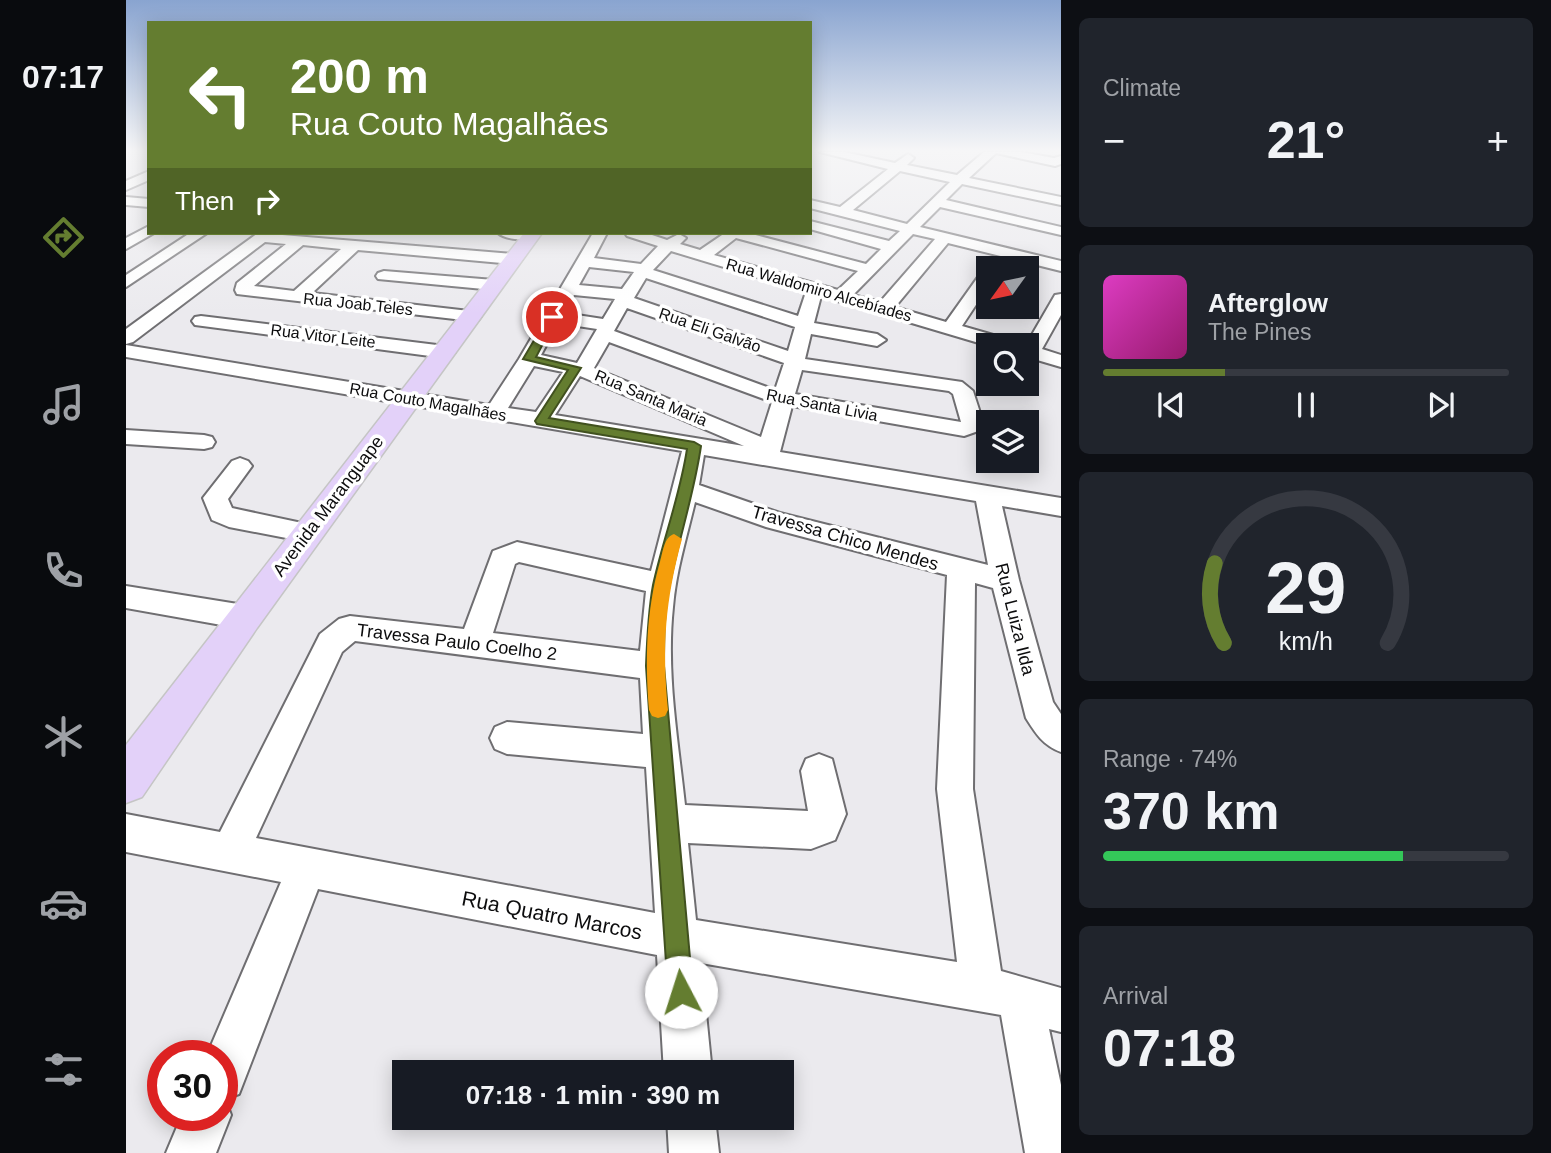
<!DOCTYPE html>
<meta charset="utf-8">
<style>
body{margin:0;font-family:Arial,sans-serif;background:#20242c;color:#f1f3f6;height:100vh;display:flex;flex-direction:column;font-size:26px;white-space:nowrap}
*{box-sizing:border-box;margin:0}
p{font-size:23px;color:#9ea1a6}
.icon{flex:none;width:38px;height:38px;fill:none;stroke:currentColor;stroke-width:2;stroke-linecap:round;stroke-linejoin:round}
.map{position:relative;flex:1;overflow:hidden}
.panel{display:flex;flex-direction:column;gap:18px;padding:18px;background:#0d0f14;width:490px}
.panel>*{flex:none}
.hud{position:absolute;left:21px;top:21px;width:665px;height:214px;border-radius:0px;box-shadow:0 4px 18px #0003;background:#647d30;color:#fff;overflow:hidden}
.needle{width:46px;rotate:237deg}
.buttons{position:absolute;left:850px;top:256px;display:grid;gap:14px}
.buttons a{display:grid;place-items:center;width:63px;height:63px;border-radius:0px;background:#171b24;box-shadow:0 4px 18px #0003;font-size:35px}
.speed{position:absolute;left:21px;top:1040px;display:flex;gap:14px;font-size:35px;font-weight:700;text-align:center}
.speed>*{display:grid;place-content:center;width:91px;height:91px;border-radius:50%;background:#171b24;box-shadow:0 4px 18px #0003;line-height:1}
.speed .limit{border:10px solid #d22;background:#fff;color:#111}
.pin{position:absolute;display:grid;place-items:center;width:60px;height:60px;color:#fff;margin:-30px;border:4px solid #fff;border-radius:50%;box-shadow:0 2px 7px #0007}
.me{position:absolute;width:77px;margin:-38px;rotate:355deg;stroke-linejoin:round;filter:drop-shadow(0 0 5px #0008)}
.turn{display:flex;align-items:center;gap:24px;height:147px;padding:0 28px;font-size:32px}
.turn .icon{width:91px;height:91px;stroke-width:2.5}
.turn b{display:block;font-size:49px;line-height:60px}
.then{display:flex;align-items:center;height:66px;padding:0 28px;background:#0003;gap:14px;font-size:26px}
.big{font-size:52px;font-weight:700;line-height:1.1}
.panel .tile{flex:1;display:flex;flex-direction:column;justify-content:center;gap:10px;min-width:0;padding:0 24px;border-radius:10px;background:#20242c}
.panel .dial{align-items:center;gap:0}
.dial svg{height:182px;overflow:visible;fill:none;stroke:#363941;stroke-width:7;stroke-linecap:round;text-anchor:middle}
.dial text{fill:#f1f3f6;stroke:none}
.song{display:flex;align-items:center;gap:21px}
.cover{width:84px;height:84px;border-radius:10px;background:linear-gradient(135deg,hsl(310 70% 55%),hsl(320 70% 35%))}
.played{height:7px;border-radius:4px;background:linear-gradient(90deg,#647d30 30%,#363941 30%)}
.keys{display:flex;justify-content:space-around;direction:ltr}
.heat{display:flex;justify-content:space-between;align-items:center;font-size:38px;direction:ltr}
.charge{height:10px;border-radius:5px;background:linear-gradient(90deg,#34c759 74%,#363941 0)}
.trip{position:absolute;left:266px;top:1060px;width:402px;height:70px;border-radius:0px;background:#171b24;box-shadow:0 4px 18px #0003;font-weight:700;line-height:70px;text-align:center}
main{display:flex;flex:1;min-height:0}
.tabs{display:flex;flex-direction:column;width:126px;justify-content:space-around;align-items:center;background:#090b0e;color:#9ea1a6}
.tabs .icon{width:49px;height:49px}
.tabs .on{color:#647d30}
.tabs b{font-size:32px;color:#f1f3f6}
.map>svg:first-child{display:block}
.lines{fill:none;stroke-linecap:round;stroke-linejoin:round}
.minor-casing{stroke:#6f6e71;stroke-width:4}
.major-casing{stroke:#c5c5c5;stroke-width:3}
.minor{fill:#fff;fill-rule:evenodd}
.major{fill:#e3d1f9;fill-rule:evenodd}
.route{fill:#647d30;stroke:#41511f;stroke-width:2}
.slow{fill:#f59e0b}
.labels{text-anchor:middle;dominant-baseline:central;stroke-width:7;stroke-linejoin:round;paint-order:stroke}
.far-street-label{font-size:16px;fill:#0c0c0d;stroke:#fff}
.street-label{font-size:18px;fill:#0c0c0d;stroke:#fff}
.near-street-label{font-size:21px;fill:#0c0c0d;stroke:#fff}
</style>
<main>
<nav class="tabs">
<b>07:17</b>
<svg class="icon on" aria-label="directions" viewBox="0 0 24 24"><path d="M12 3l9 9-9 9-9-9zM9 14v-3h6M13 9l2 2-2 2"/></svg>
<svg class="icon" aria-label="music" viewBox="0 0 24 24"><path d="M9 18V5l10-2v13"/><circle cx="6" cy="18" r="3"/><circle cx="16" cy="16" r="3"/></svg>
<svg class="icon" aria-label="phone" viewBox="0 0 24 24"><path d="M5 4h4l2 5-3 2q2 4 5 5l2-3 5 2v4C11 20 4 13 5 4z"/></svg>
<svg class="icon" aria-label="climate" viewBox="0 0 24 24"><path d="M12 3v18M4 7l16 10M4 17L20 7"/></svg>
<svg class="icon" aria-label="car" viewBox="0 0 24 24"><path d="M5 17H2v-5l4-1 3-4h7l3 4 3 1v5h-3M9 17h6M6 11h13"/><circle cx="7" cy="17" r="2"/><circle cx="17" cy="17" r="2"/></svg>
<svg class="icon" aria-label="filters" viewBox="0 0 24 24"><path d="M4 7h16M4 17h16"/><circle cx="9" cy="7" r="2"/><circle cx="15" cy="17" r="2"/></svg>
</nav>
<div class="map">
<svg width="935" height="1153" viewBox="0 0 935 1153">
<rect width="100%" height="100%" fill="#ebeaee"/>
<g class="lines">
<g class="minor-casing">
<path id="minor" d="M694 152H718L769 163 782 154 788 158 781 165 831 175 858 152H895L928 158 935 156V164L929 166 870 153 843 178 935 197V205L836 184 820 200 935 227V235L814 207 794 227 935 261V271L822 243 769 307 820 322 857 270 863 268V285L836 326 888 341 890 345 863 346 695 296 688 323 751 334 760 340 751 346 685 334 679 359 836 382 847 391 858 425 855 430 838 436 666 406 654 452 935 498V516L876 506 893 580 927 702 935 714V752C917 745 910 734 900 718L867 588 849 583 847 789 875 971 935 988V1032L923 1029 935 1085V1153H899L875 1015 575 963 586 1073H538L531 955 192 889 113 1094 99 1099 105 1115 90 1153H40L56 1115H96V1055H81L155 882 0 852V814L94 832 194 634 213 619 224 616 338 629 367 551 391 542 525 571 556 451 0 357V345L363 405 393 359 467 233H481L468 258 515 264 532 246 501 236 499 233H520L541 240 553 234 560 238 554 244 574 250 599 233H622L740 264 755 249 684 229V221L763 241 774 231 684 208V200L714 207 762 169ZM774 171 824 182 781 224 727 210ZM787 234 809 239 754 302 727 295ZM610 238 732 271 712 290 588 255ZM545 251 680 292 672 316 527 270ZM463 267 508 272 496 289 453 285ZM520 278 669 327 662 351 508 298ZM448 295 489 299 477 319 438 313ZM501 308 658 363 649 390 488 331ZM432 323 471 329 451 363 415 355ZM483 342 646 402 635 437 468 368ZM408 366 437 372 410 412 382 408ZM676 370 823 391 827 394 835 422 669 394ZM454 376 618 446 429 415ZM578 455 850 501 862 565 654 513 573 485ZM569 502 640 527 821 575 811 789 831 962 570 920 562 843 685 849 709 840 720 814 706 759 693 754 680 759 675 771 682 811 559 805C552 740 540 673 547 607 550 571 561 536 569 502ZM393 562 520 591 514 651 367 633 389 564ZM229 641 514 678 517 734 381 722 369 727 364 738 369 749 381 754 520 767 529 913 130 838 216 652Z
M23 171V180L0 190V181Z
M0 197 23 199V207L0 205Z
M23 226V233H28L0 249V238Z
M64 233H81L0 287V275Z
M132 233 388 254 396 259 388 264 232 250 186 293 352 312 355 316 352 320 346 321 111 294 109 290 111 283 160 244 139 242 7 342 0 344V329ZM177 245 215 249 168 291 128 286Z
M372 233H412L413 235C404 242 380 240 372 233Z
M258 271 368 280 376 285 368 290 252 279 250 276 252 273Z
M935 294V315L916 349 935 355V367L901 357 900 345 929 295Z
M75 316 319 346 329 352 319 358 69 325 66 321 69 317Z
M0 430 78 435 86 437 89 442 86 447 78 449 0 444Z
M114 458 122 461 126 466 102 499 106 508 190 526 194 533 190 540 181 542 103 527 86 520 77 498 106 461Z
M0 586 118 605 128 609 133 617 128 625 118 629 0 608Z
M541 1118H589L593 1153H543Z"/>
</g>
<g class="major-casing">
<path id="major" d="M398 233H416L131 628 16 797 0 803V745Z"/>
</g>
<use href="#minor" class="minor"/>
<use href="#major" class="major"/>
</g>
<linearGradient id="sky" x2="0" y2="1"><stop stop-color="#89a4d0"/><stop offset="0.48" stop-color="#f6f6f7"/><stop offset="1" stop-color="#f6f6f7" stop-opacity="0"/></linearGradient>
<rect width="935" height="314" fill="url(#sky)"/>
<path class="route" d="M423 315 431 317 410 357 455 368 423 418 568 442 575 446C568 494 553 538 544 584 538 611 538 639 538 666L567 992 564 1001 555 1005 546 1001 542 992 520 666C521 639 522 612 527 585 537 539 554 496 561 449L411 424 409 421 442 370 397 359Z"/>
<path class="slow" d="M548 534 556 539C539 602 536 645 542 710L539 716 532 718 526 716 523 710C519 659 520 611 534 562 537 552 538 537 548 534Z"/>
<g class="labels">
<g class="far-street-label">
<text transform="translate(693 290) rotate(16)">Rua Waldomiro Alcebíades</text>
<text transform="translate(232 304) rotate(6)">Rua Joab Teles</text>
<text transform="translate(584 330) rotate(19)">Rua Eli Galvão</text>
<text transform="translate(197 336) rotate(7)">Rua Vitor Leite</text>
<text transform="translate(525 398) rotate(23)">Rua Santa Maria</text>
<text transform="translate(302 402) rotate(10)">Rua Couto Magalhães</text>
<text transform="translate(696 405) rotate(11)">Rua Santa Livia</text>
</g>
<g class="street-label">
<text transform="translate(202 506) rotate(-53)">Avenida Maranguape</text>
<text transform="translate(719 538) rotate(16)">Travessa Chico Mendes</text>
<text transform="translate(889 619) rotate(76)">Rua Luiza Ilda</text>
<text transform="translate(331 642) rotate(7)">Travessa Paulo Coelho 2</text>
</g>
<g class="near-street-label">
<text transform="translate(426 915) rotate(11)">Rua Quatro Marcos</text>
</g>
</g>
</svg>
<div class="buttons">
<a><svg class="needle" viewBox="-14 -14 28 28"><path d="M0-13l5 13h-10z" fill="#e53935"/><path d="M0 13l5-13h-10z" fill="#9ea1a6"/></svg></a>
<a><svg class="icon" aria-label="search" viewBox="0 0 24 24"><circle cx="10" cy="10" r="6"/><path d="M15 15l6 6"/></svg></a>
<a><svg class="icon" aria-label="layers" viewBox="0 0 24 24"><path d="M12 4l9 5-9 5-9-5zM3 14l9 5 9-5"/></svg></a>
</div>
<div class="speed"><div class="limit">30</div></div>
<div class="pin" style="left:426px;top:317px;background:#d93025"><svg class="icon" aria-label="arrive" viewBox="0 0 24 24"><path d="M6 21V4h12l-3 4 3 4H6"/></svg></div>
<svg class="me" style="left:555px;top:992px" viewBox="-20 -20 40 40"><circle r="19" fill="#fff"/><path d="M0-13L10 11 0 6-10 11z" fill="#647d30"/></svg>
<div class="trip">07:18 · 1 min · 390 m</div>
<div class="hud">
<div class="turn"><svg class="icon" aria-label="left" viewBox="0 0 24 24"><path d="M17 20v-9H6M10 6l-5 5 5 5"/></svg><div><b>200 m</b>Rua Couto Magalhães</div></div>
<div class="then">Then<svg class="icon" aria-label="right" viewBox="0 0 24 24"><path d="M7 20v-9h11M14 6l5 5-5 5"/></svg></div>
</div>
</div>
<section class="panel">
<div class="tile"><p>Climate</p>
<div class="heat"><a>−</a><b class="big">21°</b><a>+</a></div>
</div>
<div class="tile">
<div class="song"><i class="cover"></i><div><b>Afterglow</b><p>The Pines</p></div></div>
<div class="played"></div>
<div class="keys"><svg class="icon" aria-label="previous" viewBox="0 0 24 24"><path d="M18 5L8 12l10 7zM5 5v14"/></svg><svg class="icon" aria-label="pause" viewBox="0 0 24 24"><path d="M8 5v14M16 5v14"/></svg><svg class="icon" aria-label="next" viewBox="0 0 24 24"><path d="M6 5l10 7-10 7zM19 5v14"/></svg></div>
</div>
<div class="tile dial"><svg viewBox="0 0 100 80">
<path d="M14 69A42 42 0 1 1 86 69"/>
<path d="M14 69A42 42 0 0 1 10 34" stroke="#647d30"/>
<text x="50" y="56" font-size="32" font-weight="700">29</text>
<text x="50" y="72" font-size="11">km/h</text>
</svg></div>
<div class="tile"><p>Range · 74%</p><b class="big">370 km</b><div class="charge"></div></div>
<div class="tile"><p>Arrival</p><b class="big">07:18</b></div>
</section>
</main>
